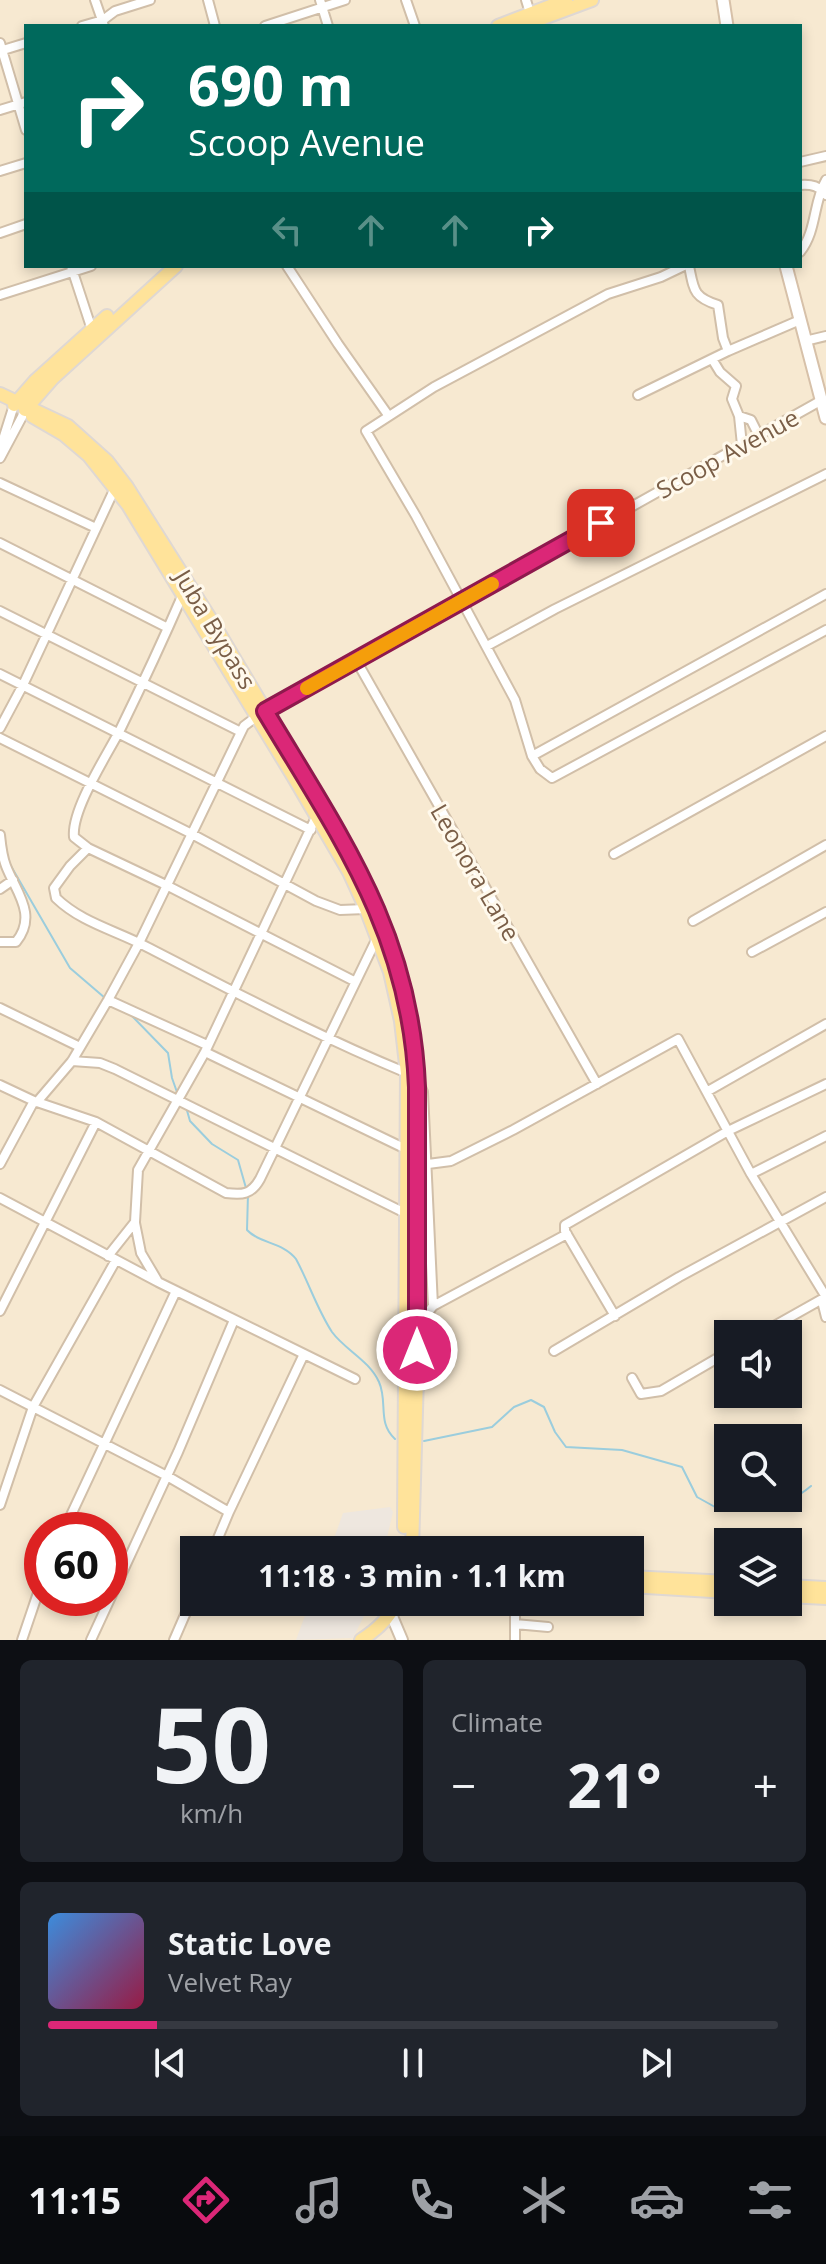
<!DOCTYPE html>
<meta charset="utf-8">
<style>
body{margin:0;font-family:"Open Sans",sans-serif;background:#20242c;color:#f1f3f6;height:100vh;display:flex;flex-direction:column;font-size:30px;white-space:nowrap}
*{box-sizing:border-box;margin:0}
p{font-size:26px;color:#9ea1a6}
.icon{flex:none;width:44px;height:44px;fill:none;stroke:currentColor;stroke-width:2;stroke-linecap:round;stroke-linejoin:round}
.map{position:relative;height:1640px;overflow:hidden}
.side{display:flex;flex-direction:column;gap:20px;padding:20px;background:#0d0f14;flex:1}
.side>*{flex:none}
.banner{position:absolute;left:24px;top:24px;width:778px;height:244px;border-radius:0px;box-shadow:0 4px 12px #0003;background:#00695c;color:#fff;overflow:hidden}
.fabs{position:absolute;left:714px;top:1320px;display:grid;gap:16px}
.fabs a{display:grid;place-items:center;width:88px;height:88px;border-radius:0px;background:#171b24;box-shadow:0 4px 12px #0003;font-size:40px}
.speed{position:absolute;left:24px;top:1512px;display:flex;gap:16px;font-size:40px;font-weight:700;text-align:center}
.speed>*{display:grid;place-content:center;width:104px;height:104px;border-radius:50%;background:#171b24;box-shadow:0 4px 12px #0003;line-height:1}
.speed .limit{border:12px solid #d22;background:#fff;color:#111}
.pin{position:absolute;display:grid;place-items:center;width:68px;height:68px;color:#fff;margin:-34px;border-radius:16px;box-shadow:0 4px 12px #0006}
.me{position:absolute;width:88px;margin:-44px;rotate:0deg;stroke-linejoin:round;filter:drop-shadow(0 0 6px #0008)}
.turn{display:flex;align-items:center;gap:28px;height:168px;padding:0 32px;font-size:36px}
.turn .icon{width:104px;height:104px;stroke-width:2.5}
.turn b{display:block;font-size:56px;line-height:68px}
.lanes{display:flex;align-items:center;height:76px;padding:0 32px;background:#0003;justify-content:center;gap:40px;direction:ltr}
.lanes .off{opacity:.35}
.big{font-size:60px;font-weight:700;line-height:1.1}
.side .widget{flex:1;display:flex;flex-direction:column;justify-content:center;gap:12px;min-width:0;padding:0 28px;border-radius:12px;background:#20242c}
.side .dial{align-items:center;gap:0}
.dial b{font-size:104px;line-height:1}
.song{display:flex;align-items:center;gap:24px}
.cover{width:96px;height:96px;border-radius:12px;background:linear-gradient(135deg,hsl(210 70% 55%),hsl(340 70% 35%))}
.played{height:8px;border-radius:4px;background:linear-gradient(90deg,#db2777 15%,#363941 15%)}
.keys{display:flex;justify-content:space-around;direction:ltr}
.heat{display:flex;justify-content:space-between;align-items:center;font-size:44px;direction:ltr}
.side .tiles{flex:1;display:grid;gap:20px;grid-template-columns:1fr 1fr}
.widget:last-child{grid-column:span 2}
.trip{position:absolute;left:180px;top:1536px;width:464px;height:80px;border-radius:0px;background:#171b24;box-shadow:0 4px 12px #0003;font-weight:700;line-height:80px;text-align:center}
.tabs{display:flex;height:128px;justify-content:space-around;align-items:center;background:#090b0e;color:#9ea1a6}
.tabs .icon{width:56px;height:56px}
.tabs .active{color:#db2777}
.tabs b{font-size:36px;color:#f1f3f6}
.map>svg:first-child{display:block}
.residential{fill:#f7e9d1;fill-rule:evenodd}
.industrial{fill:#eee7df}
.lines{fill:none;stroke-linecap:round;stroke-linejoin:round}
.stream{stroke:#9bcddd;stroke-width:2}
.minor-casing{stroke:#d1bfa9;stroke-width:12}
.tertiary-casing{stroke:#d1bfa9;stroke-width:14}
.secondary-casing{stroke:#d7c1a9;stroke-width:15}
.primary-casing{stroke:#dfd8d3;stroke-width:16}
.minor{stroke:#fff;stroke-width:8}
.tertiary{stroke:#fff;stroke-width:10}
.secondary{stroke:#fff;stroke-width:11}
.primary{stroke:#ffe39a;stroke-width:12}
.route-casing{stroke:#8e194d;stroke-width:20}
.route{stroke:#db2777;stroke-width:14}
.slow{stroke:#f59e0b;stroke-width:14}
.labels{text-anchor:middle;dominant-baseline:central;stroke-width:6;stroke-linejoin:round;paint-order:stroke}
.street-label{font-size:24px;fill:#7a5e47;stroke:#fff9ec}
</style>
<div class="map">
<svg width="826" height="1640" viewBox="0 0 826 1640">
<rect width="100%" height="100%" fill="#fef7e4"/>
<path class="residential" d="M0 0H826V1640H0ZM26 26H800V266H26ZM728 1334H788V1394H728ZM728 1438H788V1498H728ZM42 1530H110V1598H42ZM728 1542H788V1602H728ZM194 1550H630V1602H194Z"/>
<path class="industrial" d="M390 1507 393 1512 384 1550H330L343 1513Z
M310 1602H371L353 1638 296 1640Z"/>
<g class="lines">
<path class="stream" d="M8 861 70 968 105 998
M130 1014 168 1053 172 1078 178 1095
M186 1107 190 1121 212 1144 238 1160 246 1188
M248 1194 247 1230C260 1244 283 1242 296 1259 309 1283 317 1309 332 1332 345 1350 369 1360 379 1382 388 1402 377 1423 395 1439
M424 1441 492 1427 514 1407 531 1400 544 1407 555 1432 566 1447 622 1450 682 1467 697 1497 715 1507 728 1500 753 1498
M754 1499 766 1506C784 1503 797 1498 811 1486"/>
<g class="minor-casing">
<path id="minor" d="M95 0 104 26
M208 0 215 26
M320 0 328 26
M406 0 415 26
M526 0 530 13
M82 26 103 20 115 11 150 0
M265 26 345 0
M0 43 26 130
M0 51 26 43
M0 110 26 102
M800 162 826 156
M0 171 26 163
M800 185C812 184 819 186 826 195
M0 233 26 224
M800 252C817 231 813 202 826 180
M71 266 92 330
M287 266 338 344 388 415
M684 266 661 277 608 294 434 387 366 431 416 516 515 700 532 756 540 769 552 778 826 630
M689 266C694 290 693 297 718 305L723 338 728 351
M0 295 91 266
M805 341 826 336
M712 359 720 372 736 386 732 399 739 416 742 445
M638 395 728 351 800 320
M739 416 751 420 759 436
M0 449 13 408
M0 458 24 413
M0 483 96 528
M0 543 168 628
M183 594C163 640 142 685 120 730 107 755 71 810 74 837L88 848 166 885 354 981
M0 611 241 732
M487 646 555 609 826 474
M356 660 597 1084
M0 674 311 830
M0 728 23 685 115 488
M0 738 190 833 316 901 340 910 366 909
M532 756 826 594
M0 835C1 845 2 856 6 866 16 892 38 915 16 942H0
M88 848 70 866 54 888 56 898C82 923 115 930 147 947 233 991 317 1036 407 1073
M614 854 826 736
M0 889 13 880
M693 921 826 845
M752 952 826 912
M108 1000 207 1045
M0 1008 80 1047
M205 1052 408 1150 428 1164 451 1161 513 1130 678 1039 751 1174 826 1297
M72 1061 100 1063 115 1069 407 1214
M418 1081 423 1092 433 1306
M0 1085 34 1101 96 1122 226 1193C242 1195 251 1195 260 1179L377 938
M708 1091 826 1024
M37 1102 72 1061 108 1000 139 943 244 726 256 717 822 400
M0 1164 34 1101
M751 1174 826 1136
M0 1198 158 1282 355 1379
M135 1223 141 1253 157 1280
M108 1256 135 1222 138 1170 205 1052 316 817
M824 1298 823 1305 826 1317
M0 1311 96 1122
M615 1316 565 1231V1225L728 1131 826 1084
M416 1328 433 1306 567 1234
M760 1334 824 1298
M554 1351 679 1277 826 1197
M632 1378 641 1394 661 1391 728 1352
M0 1390 167 1476 229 1512 213 1550
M0 1505 33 1407 116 1260
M229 1512 304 1354
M64 1530 176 1291
M515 1602V1640
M515 1624 548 1627
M22 1640 42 1581
M91 1640 178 1452 234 1320
M174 1640 194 1594"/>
</g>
<g class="tertiary-casing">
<path id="tertiary" d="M391 1614 402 1640"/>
</g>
<g class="secondary-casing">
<path id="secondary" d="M723 0 727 26
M786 266 826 418"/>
</g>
<g class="primary-casing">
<path id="primary" d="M498 26 566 0
M522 26 592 0
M0 394 68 426 107 461 127 487 213 623 356 863 387 933 407 1000 416 1057 417 1376 412 1550
M14 405 35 381 107 316
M25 410 53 378 176 266
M32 416 63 434 89 456 128 505 293 776 349 872 366 909 390 972 401 1021 407 1073 404 1527
M630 1577 728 1582
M630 1586 728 1592
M788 1586 826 1588
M788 1596 826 1598
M361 1640C377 1630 389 1619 397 1602"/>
</g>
<use href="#minor" class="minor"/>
<use href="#tertiary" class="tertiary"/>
<use href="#secondary" class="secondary"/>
<use href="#primary" class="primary"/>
</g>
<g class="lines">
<g class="route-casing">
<path id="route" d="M417 1350V1087C411 934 341 838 265 711L601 523"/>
</g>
<use href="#route" class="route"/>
<path class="slow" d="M307 688 492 584"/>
</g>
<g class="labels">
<g class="street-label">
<text transform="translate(727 453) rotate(-29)">Scoop Avenue</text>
<text transform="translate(216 629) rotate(59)">Juba Bypass</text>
<text transform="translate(476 872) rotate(60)">Leonora Lane</text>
</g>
</g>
</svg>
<div class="fabs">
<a><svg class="icon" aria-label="sound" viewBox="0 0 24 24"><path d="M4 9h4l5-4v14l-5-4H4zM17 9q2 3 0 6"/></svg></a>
<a><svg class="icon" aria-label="search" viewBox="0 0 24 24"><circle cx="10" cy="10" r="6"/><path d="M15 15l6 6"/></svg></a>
<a><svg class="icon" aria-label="layers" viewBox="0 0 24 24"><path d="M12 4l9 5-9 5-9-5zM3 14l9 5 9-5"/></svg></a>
</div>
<div class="speed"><div class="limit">60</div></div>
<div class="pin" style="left:601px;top:523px;background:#d93025"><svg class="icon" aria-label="arrive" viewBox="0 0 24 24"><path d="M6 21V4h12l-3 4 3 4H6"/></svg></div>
<svg class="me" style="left:417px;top:1350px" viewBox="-20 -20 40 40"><circle r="17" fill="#db2777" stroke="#fff" stroke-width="3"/><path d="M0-11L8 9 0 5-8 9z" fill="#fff"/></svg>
<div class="trip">11:18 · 3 min · 1.1 km</div>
<div class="banner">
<div class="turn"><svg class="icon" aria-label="right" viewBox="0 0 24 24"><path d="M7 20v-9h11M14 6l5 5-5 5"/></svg><div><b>690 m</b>Scoop Avenue</div></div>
<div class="lanes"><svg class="icon off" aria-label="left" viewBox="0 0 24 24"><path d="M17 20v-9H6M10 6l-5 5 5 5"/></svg><svg class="icon off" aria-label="ahead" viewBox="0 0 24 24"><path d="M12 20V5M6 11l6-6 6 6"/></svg><svg class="icon off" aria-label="ahead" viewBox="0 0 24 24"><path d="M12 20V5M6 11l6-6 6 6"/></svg><svg class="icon" aria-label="right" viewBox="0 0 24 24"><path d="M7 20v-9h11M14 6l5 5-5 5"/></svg></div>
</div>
</div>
<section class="side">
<div class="tiles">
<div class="widget dial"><b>50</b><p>km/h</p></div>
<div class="widget"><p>Climate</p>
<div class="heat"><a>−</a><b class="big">21°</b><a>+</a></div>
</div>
<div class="widget">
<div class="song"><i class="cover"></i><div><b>Static Love</b><p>Velvet Ray</p></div></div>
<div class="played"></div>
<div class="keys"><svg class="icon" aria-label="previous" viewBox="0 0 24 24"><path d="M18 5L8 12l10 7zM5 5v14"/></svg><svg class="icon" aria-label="pause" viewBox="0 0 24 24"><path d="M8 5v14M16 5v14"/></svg><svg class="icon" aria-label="next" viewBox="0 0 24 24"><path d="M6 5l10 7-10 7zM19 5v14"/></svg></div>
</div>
</div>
</section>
<nav class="tabs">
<b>11:15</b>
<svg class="icon active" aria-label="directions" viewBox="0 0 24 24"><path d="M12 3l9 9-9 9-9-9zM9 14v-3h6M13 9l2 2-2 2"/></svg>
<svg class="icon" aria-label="music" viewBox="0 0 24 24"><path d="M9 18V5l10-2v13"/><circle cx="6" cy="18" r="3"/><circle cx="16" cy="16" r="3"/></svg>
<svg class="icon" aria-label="phone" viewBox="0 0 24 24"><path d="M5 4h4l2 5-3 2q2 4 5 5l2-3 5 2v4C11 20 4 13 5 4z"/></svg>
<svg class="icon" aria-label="climate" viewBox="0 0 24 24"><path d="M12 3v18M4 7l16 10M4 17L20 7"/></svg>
<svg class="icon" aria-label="car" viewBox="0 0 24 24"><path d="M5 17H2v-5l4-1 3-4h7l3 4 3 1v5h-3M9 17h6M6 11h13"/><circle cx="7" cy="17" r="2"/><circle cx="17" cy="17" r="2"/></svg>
<svg class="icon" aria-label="filters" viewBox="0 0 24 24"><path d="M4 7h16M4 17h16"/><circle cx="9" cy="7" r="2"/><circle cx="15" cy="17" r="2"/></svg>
</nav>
